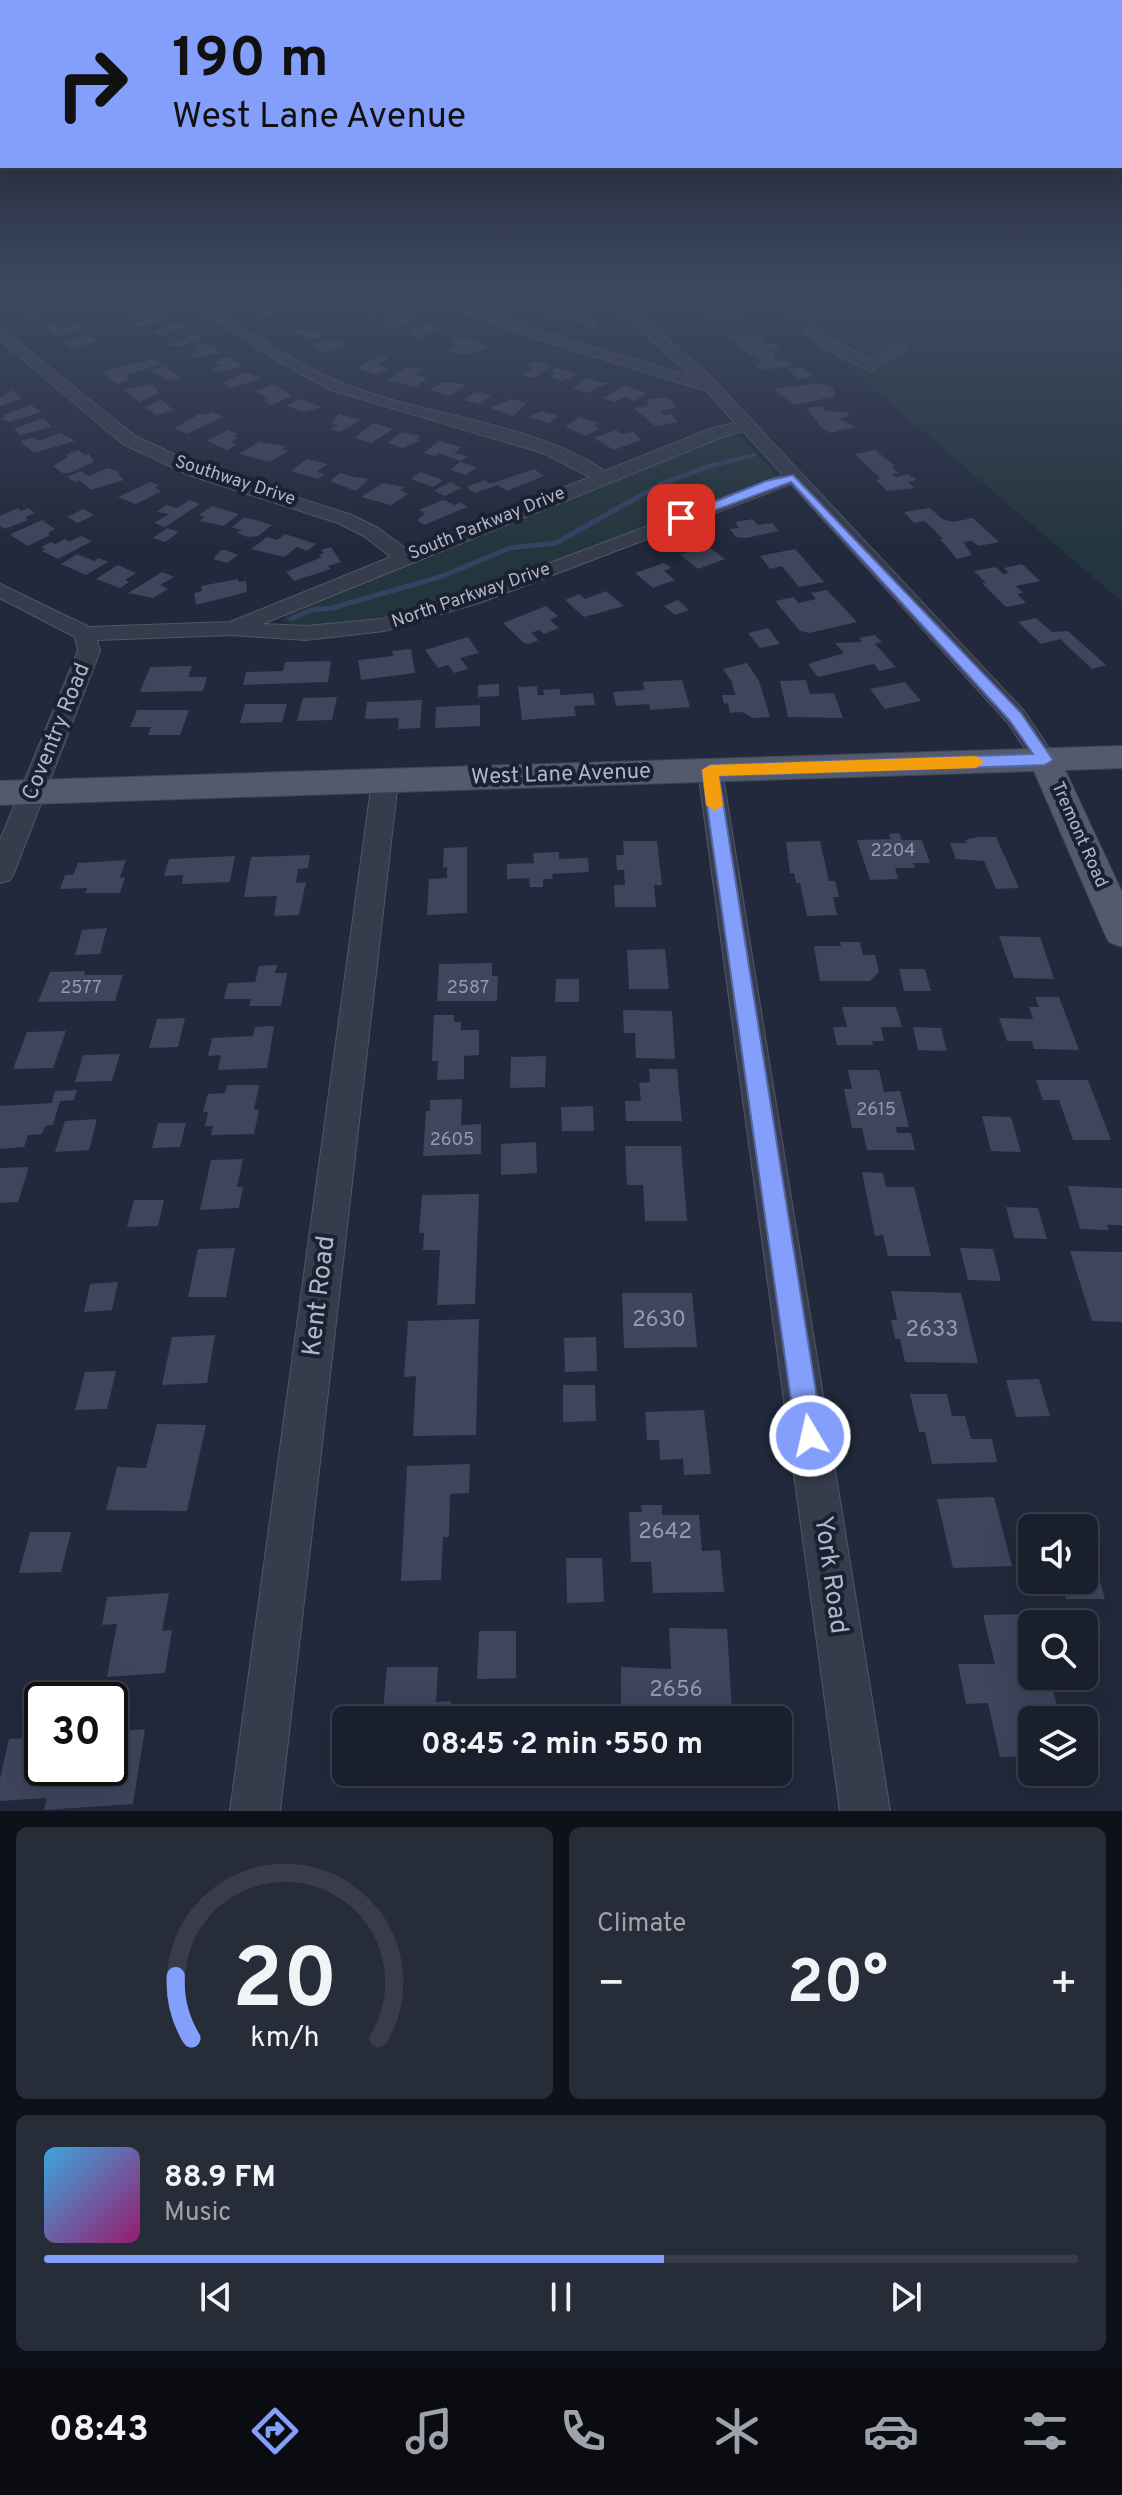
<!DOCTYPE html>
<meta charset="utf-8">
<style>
body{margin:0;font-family:Overpass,sans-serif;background:#272c39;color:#f1f3f6;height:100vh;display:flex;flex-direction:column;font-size:30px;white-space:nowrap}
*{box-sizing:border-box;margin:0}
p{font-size:26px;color:#9fa2aa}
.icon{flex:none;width:44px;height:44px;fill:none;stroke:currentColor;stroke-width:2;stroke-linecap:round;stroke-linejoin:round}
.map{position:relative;height:1811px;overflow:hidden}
.side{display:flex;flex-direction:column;gap:16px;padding:16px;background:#0e1119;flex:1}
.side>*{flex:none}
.hud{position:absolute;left:0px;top:0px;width:1122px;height:168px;box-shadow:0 8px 32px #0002,0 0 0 2px #383d49;background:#839ffb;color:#111;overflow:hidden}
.buttons{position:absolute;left:1018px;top:1514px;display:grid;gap:16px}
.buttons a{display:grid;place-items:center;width:80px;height:80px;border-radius:12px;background:#1a1f2d;box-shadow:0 8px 32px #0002,0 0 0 2px #383d49;font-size:40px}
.speed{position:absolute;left:24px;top:1682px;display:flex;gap:16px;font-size:40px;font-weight:700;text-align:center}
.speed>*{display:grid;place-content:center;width:104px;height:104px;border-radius:50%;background:#1a1f2d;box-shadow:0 8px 32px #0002,0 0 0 2px #383d49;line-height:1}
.speed .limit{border:4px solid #111;border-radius:12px;background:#fff;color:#111}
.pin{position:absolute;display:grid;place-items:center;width:68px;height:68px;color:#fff;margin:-34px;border-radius:16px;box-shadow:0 4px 12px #0006}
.me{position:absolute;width:88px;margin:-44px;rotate:351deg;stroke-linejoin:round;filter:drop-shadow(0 0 6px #0008)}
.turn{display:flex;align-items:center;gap:28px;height:168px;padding:0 40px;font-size:36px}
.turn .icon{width:104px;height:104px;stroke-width:2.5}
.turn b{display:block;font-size:56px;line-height:68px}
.big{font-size:60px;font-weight:700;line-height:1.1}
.side .card{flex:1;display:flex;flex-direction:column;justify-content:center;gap:12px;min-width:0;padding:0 28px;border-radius:12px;background:#272c39}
.side .dial{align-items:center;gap:0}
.dial svg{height:208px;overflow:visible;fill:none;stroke:#383d49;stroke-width:7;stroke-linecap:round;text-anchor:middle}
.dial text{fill:#f1f3f6;stroke:none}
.song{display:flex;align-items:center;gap:24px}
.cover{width:96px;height:96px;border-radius:12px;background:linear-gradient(135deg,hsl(200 70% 55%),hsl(320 70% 35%))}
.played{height:8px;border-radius:4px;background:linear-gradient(90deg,#839ffb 60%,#383d49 60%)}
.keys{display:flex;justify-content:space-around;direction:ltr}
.heat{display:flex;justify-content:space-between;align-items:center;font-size:44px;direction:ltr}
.side .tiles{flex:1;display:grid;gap:16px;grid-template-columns:1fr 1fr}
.card:last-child{grid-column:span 2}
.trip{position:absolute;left:332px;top:1706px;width:460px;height:80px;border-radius:12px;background:#1a1f2d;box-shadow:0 8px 32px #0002,0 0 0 2px #383d49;font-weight:700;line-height:80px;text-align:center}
.menu{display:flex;height:128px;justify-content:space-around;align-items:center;background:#0a0c12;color:#9fa2aa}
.menu .icon{width:56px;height:56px}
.menu .active{color:#839ffb}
.menu b{font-size:36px;color:#f1f3f6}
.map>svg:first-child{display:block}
.green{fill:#24363d}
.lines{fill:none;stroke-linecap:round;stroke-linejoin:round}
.stream-far1{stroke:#354264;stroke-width:4}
.stream{stroke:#354264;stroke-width:5}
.building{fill:#3e455c}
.minor-casing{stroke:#515667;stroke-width:2}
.major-casing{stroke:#3f4555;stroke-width:2}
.minor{fill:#363c4c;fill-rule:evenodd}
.major{fill:#535a6c;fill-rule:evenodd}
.route{fill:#839ffb;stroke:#5567a3;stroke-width:2}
.slow{fill:#f59e0b}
.labels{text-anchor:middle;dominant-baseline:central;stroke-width:8;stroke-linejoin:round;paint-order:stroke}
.far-street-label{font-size:18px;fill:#b1b6c8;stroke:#1b2131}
.number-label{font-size:18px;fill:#949aad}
.street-label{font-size:22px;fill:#b1b6c8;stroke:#1b2131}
.near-number-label{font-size:22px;fill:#949aad}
.near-street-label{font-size:26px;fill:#b1b6c8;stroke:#1b2131}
</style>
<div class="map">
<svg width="1122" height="1811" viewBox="0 0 1122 1811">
<rect width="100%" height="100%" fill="#22293c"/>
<path class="green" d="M762 293H1122V602Z
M726 434 741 437 772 470 775 477 772 481C704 506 331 663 284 621L286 613Z"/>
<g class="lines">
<path class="stream-far1" d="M711 466 754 455"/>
<path class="stream" d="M291 619 311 610 332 608 440 577 510 548 556 543 661 484 716 464"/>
</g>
<path class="building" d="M258 293 264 296 259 298 262 300 245 305 235 300 246 294Z
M357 294H362L374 300 351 306 341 301Z
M712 294 727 309 733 310 732 313 745 315 712 322 688 302V299Z
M141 300 150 306 144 307 149 311 135 315 118 309 124 308 121 305Z
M34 301 52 309 31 315 16 307Z
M283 303 288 307 264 316 251 308Z
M382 303 391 310 373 314 363 311Z
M564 307 586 316 600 326 591 329 577 321H563L546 312Z
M158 312 167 319 139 327 135 323 146 320 141 317Z
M403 313 416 319 391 329 384 325 394 322 388 319Z
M55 321 60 327 81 324 86 328 55 337 43 327Z
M180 323 186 327 160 336 152 331Z
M425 323 441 329 418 338 405 333Z
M301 330H318L325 335 307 340 293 332Z
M195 334 204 339 178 347 167 345Z
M759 334 765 340H759L764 345 774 343 780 349 770 351 776 356H773L778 361 790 362 791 366 762 370 755 364 763 363 758 358 747 354 737 342 728 338Z
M87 336 99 341 74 349 64 343Z
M460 338 470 339 490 347 463 355 448 350 458 345 451 342Z
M329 340H339L347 346 325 353 312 345Z
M202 344 212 346 221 353 195 358 190 355 198 349 194 347Z
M228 356 243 366 217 373 211 369 221 366 215 362Z
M380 356 389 359 378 365 388 369 376 375 356 368Z
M155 359 162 364 127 375 130 380 117 384 101 372Z
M534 361 553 366 533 378 522 375 533 368 525 366Z
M164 366 182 378 167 380 150 370Z
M413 367 421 369 415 374 427 378 416 387 387 380 405 368Z
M803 367 814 376 798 379 788 369Z
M557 368 579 374 562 381 549 377 555 373 550 372Z
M245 372 262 378 230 388 223 383Z
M588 378 599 382 608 383 587 393 573 388Z
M443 382H452L466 385 450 396 430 390Z
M819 383 832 387 836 396 795 405 773 389Z
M152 384 159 393 139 402 124 390Z
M271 385H276L293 396 271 405 263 400 268 398 255 391Z
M625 385 647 393 635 401 626 397 614 402 603 398Z
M13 390 22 399 0 406V397Z
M475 392 486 394 491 395 480 404 464 400Z
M667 397 677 408 660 411 664 415 671 414 678 422 655 426 634 408 650 405 646 400Z
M301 399 322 407 303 412 287 406Z
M511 399 526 403 514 416 490 408Z
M161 400 174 410 156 415 145 407Z
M31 405 41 412 9 422 0 419 5 417 2 415Z
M821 406 826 411 847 412 850 416 838 419 856 427 830 433 822 428 806 408Z
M541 411 558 416 549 423 528 417Z
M212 412 223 417 187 434 174 428 201 413 205 415Z
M339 414 361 420 340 432 330 429 337 425 331 423Z
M580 417 599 423 594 426 600 428 586 436 565 427Z
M43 418 52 427 20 435 14 429Z
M373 423 393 429 371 443 355 438Z
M228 430 238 434 234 436 238 438 231 442 237 445 227 450 207 441Z
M616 430 622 434 634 432 641 440 614 450 594 438Z
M402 432 420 436 416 439 420 440 403 448 387 443Z
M60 433 75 441 34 453 20 441 33 437 38 441Z
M439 441 461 447 454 453 467 456 461 461 439 453 435 456 423 453Z
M259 442 286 446 282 449 288 451 270 462 239 454Z
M78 450 85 455 89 454 94 462 70 473H62L53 466 68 457 65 455Z
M875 450 895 466 892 467 899 473 892 474 896 477 908 474 917 480 908 482 915 488 887 491 876 480 881 479 855 454Z
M307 459 328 464 317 472 325 474 318 479 291 471Z
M460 462 477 467 466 475 450 470Z
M107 468 120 472 117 473 124 480 91 490 79 480 75 482 67 477 81 471 89 476Z
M534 469 544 476 507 491 498 485 475 493 466 487 485 480 490 484Z
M420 472 443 480 433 487 411 479Z
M340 473 355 477 369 479 356 491 330 481Z
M150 482 159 485 155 488 162 491 136 504 118 497Z
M450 482 461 488 445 496 434 491Z
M382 483 405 487 400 490 408 494 391 505 361 497Z
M190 500 200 504 165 527 154 523 169 514 156 512 167 505 177 508Z
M443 500 455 505 461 502 467 507 424 525 417 520 425 514 419 510Z
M212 506 239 514 224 526 200 521 205 517 199 515Z
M18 508 21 511 28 508 35 513 25 517 28 520 5 529 0 526V516Z
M930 508 942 519 953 522 973 518 999 542 978 546 972 541 963 542 972 555 957 559 940 539H943L925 521 914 523 904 512Z
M83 509 94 515 78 523 67 517Z
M243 518 252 519 272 525 258 536 248 537 237 533 241 530 232 527Z
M753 519 757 525 772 523 779 531 746 538 736 537 730 529 739 528 735 522Z
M42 520 55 529 48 533 50 535 28 546 12 536 11 534Z
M167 528 179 532 165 542 153 538Z
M285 534 316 544 307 551 297 547 284 557 251 549 267 537 277 540Z
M81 536 92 541 58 559 42 551 45 549 41 547 51 542 55 544 65 539 69 542Z
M706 545 725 559 698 569 680 555Z
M331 547 341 562 328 566 331 569 294 581 286 572 322 557 319 555 324 553 321 550Z
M795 549 824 582 799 587 782 566 770 569 760 556Z
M221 550H225L238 555 227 563 213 559Z
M77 554 94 561 99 558 108 562 86 575 61 564Z
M664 563 671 568 664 571 675 580 653 588 635 573Z
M1022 564 1040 581 1016 586 1023 593 1017 594 1026 603 1006 607 982 583H986L974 571 996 567 1003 574 1009 573 1004 568Z
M118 565 136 573 125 580 129 582 120 588 96 579Z
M162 572 174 577 160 585 168 589 153 598 128 593Z
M238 579 239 582 246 581 247 592 196 605 194 593 202 591 201 586Z
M827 590 857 622 809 633 800 631 775 601 794 597 798 603 816 599 811 593Z
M606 591 624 606 584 617 565 600 579 594 585 599Z
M678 600 689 610 675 615 664 606Z
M546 606 558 616 550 620 559 628 544 634 539 630 531 633 539 640 529 644 524 643 503 623Z
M1036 618 1052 632 1068 631 1106 665 1092 669 1060 639 1041 644 1018 622Z
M768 628 780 644 760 648 748 633Z
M875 635 882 642 875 644 896 667 879 671 874 664 818 677 808 664 844 653 835 643 862 642 859 638Z
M468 637 479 653 460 658 468 669 454 673 448 665 438 668 425 650Z
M411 649 415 673 361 680 358 660 393 656 392 651Z
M331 661 328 682 243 685 246 672 283 671 285 662Z
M747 663 759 681 770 717 752 718 743 712 730 713 728 703 724 704 722 695H735L732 682 723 669Z
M192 666 188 677H207L203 691 140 692 150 667Z
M682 680 690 707 650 710 649 704 616 706 613 692 644 690 643 682Z
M806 680 810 694 834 693 843 718 788 717 780 681Z
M905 682 921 701 885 709 870 689Z
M499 684V696L478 697V685Z
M537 686 538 695H544L543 690 560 689V695L593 693 595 705 574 706 576 716 522 720 518 687Z
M337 697 332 720 297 721 303 698Z
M422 700 420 728 398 729 399 718 365 719 367 702Z
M245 704H287L282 722 240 723Z
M480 705V726L435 728 436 707Z
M137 710H189L180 735H148L151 727H130Z
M899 833 902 840H922L930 863H913L915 868H895L898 879 870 880 857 840 891 839 889 834Z
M978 837H996L1019 888 996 889 984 861 956 859 950 843H967L965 840Z
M623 841H657L662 885H654L656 907H615L614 885H625L624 870H617L616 855H624Z
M820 841 829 881H835L839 897H833L837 915 807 916 800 883H796L794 873H790L786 842Z
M467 847V913L427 915 429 879 447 878V867L443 868 444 848Z
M559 852V859L588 858 589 872 552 874 553 879H543V887H530L529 878 507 879V864L534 863 533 853Z
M310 855 308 868 298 869 296 883 306 882 299 915 274 916 277 896 244 897 251 857Z
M235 856 230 882 182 884 183 875 164 876 169 859Z
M126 860 120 878 125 877 120 893H85L87 888 60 889 65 875H73L78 863Z
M107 928 100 954 75 955 82 930Z
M999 936 1040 937 1054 979 1014 978Z
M840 942H860L863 955H875L879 972 870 981H820L814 946H841Z
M665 949 669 989H629L627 950Z
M492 963V976H498L497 1001H437L439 964Z
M277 965 275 973H287L281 1006H249L251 999H224L228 983 255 982 259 966Z
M899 969H925L931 991H904Z
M85 971 84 975H123L115 1001 38 1002 50 972Z
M556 979H579V1002H555Z
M1035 997H1059L1079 1050 1034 1049 1032 1041H1007L999 1018 1033 1019 1029 1007H1039Z
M842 1007H896L902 1027H881L884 1041H872L873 1045H837L833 1027H847Z
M623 1010 672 1011 675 1059 636 1058 635 1033H624Z
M434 1015H454V1022H461V1030H479V1055L464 1056V1079L437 1080 438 1061H432Z
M185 1018 178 1047 149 1048 157 1019Z
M274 1026 267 1068 218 1070 221 1055 208 1056 212 1038 253 1036 255 1027Z
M913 1027 941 1028 947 1051 918 1050Z
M66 1031 53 1068 13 1069 27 1032Z
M120 1054 112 1081 75 1082 83 1055Z
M546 1056 545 1087 510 1088 511 1057Z
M649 1069H677L682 1121H626L625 1101H641L639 1083 650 1082Z
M848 1070H879L884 1092 900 1091 909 1127H896L897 1133H911L915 1150H867L862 1128H852L844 1089H852Z
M1036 1080H1088L1111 1140H1073L1059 1100H1043Z
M227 1085H259L254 1110H259L254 1134 211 1135 213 1126H205L208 1112H203L208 1094 225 1093Z
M77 1090 74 1100 60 1101 53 1125 45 1126 42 1134 28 1135 24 1147 0 1149V1106L52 1103 55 1091Z
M462 1099 461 1125 481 1124V1154L423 1156 426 1111H430V1100Z
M593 1106 594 1131H562L561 1107Z
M982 1116 1011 1117 1021 1152 991 1151Z
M97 1119 89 1150 55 1152 65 1121Z
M158 1123H186L180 1147 152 1148Z
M536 1142 537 1173 501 1175V1144Z
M625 1146H681L687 1221H645L643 1185H627Z
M243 1159 237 1187H243L239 1208 200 1210 211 1160Z
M29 1167 18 1202 0 1203V1168Z
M862 1172 883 1173 886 1187H914L931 1256H888L883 1235 875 1236Z
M1068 1186 1122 1188V1225H1107L1109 1230 1080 1229Z
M479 1194 475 1304 437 1305 440 1250H423L424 1233H419L422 1195Z
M134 1200H164L158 1226 127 1227Z
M1006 1207 1038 1208 1047 1239 1014 1238Z
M235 1248 226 1297H188L198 1249Z
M960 1248 993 1249 1001 1281 968 1280Z
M1070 1251 1122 1252V1322L1092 1321Z
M118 1282 112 1310 84 1312 90 1284Z
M891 1291 961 1293 978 1363 905 1362 900 1339H895L891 1320H897Z
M622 1293H692L697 1347 624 1348Z
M479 1319 476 1435 413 1436 416 1376 404 1377 408 1321Z
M215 1335 207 1383 162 1385 172 1337Z
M596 1337 597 1371 565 1372 564 1338Z
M116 1371 107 1409 75 1410 85 1372Z
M1039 1379 1050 1416 1016 1417 1006 1380Z
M563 1385H595L596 1421 563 1422Z
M910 1394H947L952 1416H965L971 1439H992L997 1462 932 1464 925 1432H919Z
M704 1410 711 1474 684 1475 683 1459 660 1460 659 1440H647L645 1412Z
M157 1424 206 1425 187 1511 106 1510 117 1467 146 1468Z
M470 1464 469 1493 450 1494 449 1537H443L441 1580 401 1581 407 1466Z
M994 1497 1012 1566 953 1568 937 1499Z
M641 1505H662V1515H699L702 1551 720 1550 724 1592 653 1593 651 1562H631L629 1512H642Z
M30 1532H71L61 1572 19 1573Z
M1084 1552H1092L1105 1599H1066L1061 1580H1084Z
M566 1558H602L604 1602 567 1603Z
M169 1593 162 1631 172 1630 165 1673 107 1677 117 1624 102 1625 107 1597Z
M1033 1614 1036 1624H1032V1676H1049L1061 1720H1032V1756L1000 1757 988 1703 966 1704 958 1664H995L983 1615Z
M669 1628 727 1629 732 1711H713V1720H621V1667L671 1669Z
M479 1631H516V1678L477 1679Z
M387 1667H438L436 1702 451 1701 450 1720H382Z
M145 1729 133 1804 44 1810 47 1798 0 1801V1779L9 1739 42 1737V1768H110V1732Z
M378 1772H428L427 1782 377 1783Z"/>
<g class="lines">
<g class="minor-casing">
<path id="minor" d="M173 293H190C239 324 290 363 344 384 428 417 529 421 605 471L713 428 735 423 707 391 524 335 417 293H438L534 329 692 377 599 293H615L712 378 1024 711 1057 760 1054 766 1045 769 1036 766 1008 723 791 484 482 602 384 631 306 640 231 635 97 640 100 651 14 873 10 880 0 883V840L78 651 75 637 0 598V584L89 627 230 622 391 557 364 536 338 523 189 475 123 444 0 340V328L135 436 201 467 352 515 378 528 408 550 590 477 543 453 331 390 273 358ZM743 431 783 475 468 594 382 619 306 626 262 624 725 436Z
M810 328 870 360 893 346H903L906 349 871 371 822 347 803 332Z
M710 761 719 764 722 770 890 1811H840L698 770 701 764Z
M385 772 394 775 398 781 280 1811H230L372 781 376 775Z"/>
</g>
<g class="major-casing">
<path id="major" d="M1122 746V768L1065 770 1122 892V947L1109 942 1104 932 1034 771 0 805V781Z"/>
</g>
<use href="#minor" class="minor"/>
<use href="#major" class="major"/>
</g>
<linearGradient id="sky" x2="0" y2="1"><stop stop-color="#131721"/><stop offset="0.54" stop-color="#3e4961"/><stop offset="1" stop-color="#3e4961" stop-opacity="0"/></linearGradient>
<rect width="1122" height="547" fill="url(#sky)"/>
<path class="route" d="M793 475 1021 713 1053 760 1045 765 719 776 823 1436 819 1445 810 1449 800 1445 796 1436 702 770 710 765 1033 754 1010 721 791 482 686 521 675 518 766 481Z"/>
<path class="slow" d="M976 756 984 762 976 768 719 776 723 805 715 811 706 805 702 770 710 765Z"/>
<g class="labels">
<g class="far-street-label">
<text transform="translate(235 481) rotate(18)">Southway Drive</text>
<text transform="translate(487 524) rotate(-22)">South Parkway Drive</text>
<text transform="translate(471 596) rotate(-19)">North Parkway Drive</text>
<text transform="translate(1079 835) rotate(66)">Tremont Road</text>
</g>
<g class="number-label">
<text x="893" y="851">2204</text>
<text x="81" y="988">2577</text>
<text x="468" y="988">2587</text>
<text x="876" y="1110">2615</text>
<text x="452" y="1140">2605</text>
</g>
<g class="street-label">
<text transform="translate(57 732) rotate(-68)">Coventry Road</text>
<text transform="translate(561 775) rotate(-2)">West Lane Avenue</text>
</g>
<g class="near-number-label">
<text x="659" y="1320">2630</text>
<text x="932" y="1330">2633</text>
<text x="665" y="1532">2642</text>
<text x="676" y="1690">2656</text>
</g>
<g class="near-street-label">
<text transform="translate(320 1296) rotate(-83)">Kent Road</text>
<text transform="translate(830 1575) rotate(82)">York Road</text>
</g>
</g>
</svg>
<div class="buttons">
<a><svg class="icon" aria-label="sound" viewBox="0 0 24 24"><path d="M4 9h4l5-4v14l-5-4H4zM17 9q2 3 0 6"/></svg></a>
<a><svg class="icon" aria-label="search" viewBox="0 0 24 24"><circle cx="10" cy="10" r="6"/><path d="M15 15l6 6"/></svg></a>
<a><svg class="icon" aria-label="layers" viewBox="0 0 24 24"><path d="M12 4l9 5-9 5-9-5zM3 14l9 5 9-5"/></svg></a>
</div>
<div class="speed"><div class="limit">30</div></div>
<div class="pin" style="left:681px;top:518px;background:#d93025"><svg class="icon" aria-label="arrive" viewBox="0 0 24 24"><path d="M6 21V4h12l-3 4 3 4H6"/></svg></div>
<svg class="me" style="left:810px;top:1436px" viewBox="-20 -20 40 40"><circle r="17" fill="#839ffb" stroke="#fff" stroke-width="3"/><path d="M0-11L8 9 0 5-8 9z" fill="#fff"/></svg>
<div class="trip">08:45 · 2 min · 550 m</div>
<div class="hud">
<div class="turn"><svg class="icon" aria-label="right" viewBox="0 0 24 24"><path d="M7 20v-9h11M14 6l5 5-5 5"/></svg><div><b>190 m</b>West Lane Avenue</div></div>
</div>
</div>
<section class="side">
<div class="tiles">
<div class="card dial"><svg viewBox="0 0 100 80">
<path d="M14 69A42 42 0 1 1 86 69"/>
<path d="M14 69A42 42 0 0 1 8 45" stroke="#839ffb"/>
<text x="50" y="56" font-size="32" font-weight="700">20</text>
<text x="50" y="72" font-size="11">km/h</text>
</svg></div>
<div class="card"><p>Climate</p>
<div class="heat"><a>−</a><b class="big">20°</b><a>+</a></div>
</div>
<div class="card">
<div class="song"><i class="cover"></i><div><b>88.9 FM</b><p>Music</p></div></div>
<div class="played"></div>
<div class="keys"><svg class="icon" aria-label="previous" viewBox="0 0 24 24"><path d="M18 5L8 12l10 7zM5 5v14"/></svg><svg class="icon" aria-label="pause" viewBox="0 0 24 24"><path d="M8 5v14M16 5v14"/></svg><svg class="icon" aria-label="next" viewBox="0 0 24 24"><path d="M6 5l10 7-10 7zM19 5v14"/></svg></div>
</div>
</div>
</section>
<nav class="menu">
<b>08:43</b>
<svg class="icon active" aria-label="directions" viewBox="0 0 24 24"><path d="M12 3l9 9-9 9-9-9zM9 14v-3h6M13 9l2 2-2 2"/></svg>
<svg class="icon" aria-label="music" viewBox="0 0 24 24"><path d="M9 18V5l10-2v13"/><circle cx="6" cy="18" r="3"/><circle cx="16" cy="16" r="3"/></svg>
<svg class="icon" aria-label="phone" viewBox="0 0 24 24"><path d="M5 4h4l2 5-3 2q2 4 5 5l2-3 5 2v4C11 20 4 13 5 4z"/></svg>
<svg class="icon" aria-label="climate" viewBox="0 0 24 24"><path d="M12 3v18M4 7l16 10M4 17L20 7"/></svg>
<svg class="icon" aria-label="car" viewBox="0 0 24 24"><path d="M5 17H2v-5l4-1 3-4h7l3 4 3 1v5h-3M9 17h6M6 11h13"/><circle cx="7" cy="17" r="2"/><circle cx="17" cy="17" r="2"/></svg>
<svg class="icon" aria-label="filters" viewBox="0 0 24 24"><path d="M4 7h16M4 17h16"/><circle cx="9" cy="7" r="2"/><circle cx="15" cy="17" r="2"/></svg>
</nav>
